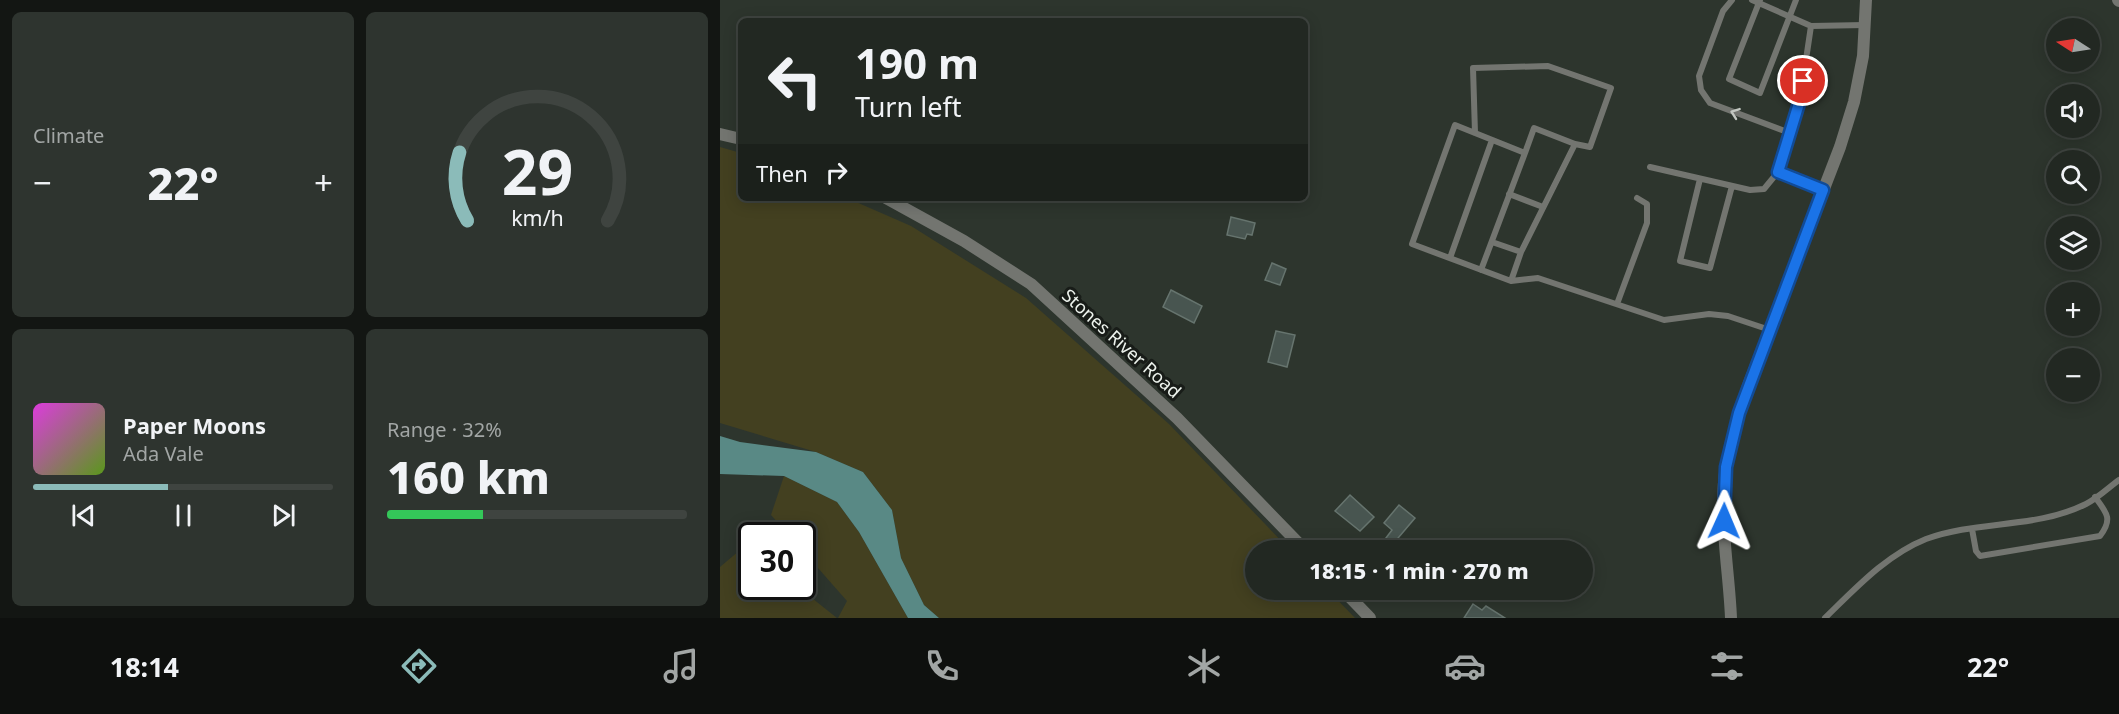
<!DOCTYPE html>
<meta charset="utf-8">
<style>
body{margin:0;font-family:"Noto Sans",sans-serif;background:#2e342f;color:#f1f3f6;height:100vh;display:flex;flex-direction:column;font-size:22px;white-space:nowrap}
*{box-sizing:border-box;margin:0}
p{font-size:20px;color:#a2a6a5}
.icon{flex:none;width:33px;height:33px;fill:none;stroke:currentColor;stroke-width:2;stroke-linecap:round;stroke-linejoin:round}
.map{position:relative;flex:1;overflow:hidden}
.sheet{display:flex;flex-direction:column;gap:12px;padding:12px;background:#131613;width:720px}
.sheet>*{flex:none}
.top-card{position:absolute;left:18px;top:18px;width:570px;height:183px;border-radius:9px;box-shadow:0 3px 15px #0003,0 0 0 2px #3f4440;background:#222822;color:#f1f3f6;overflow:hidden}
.needle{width:39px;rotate:282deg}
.tools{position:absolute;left:1326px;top:18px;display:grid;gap:12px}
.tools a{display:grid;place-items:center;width:54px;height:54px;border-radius:50%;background:#222822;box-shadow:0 3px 15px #0003,0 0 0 2px #3f4440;font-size:30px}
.speed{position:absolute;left:18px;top:522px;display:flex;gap:12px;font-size:30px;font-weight:700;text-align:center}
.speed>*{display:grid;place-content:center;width:78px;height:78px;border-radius:50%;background:#222822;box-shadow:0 3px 15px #0003,0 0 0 2px #3f4440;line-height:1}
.speed .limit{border:3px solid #111;border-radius:9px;background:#fff;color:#111}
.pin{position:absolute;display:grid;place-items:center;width:51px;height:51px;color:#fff;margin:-26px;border:3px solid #fff;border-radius:50%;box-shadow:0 2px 6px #0007}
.me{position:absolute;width:66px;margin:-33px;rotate:1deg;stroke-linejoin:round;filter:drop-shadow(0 0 4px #0008)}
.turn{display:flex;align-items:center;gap:21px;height:126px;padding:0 18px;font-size:27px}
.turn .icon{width:78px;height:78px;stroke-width:2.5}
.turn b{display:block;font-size:42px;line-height:51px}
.then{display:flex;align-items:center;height:57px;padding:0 18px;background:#0003;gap:12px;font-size:22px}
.big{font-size:45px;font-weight:800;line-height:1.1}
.sheet .widget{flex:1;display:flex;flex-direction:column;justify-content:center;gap:9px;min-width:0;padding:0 21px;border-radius:9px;background:#2e342f}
.sheet .dial{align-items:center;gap:0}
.dial svg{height:156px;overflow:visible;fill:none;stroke:#3f4440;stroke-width:7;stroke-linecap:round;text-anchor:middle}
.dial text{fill:#f1f3f6;stroke:none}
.song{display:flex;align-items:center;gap:18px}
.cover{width:72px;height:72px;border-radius:9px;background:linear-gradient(135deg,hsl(300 70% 55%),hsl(90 70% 35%))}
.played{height:6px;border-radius:3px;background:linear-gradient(90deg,#8bbbb9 45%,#3f4440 45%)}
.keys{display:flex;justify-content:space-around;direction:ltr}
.heat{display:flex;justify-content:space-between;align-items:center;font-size:33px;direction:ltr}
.charge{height:9px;border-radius:4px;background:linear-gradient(90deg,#34c759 32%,#3f4440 0)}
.sheet .tiles{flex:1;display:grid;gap:12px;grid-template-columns:repeat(2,1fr)}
.trip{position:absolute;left:525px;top:540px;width:348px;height:60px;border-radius:30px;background:#222822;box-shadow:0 3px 15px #0003,0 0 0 2px #3f4440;font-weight:800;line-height:60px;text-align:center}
.dock{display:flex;height:96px;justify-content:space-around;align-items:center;background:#0e100e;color:#a2a6a5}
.dock .icon{width:42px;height:42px}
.dock .selected{color:#8bbbb9}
.dock b{font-size:27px;color:#f1f3f6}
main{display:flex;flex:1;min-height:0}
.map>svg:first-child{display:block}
.green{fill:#434020}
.water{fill:#598985}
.building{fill:#485550;stroke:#66746e;stroke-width:1.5}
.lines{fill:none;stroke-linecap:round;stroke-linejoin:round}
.lane{stroke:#737570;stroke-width:6}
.street{stroke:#737570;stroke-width:12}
.oneway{stroke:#c2c7c1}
.route-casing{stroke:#114b97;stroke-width:15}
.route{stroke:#1a73e8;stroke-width:10}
.labels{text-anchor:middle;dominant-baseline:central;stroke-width:6;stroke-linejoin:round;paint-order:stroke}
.street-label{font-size:18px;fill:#edf3ed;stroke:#181c18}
</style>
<main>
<section class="sheet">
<div class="tiles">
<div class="widget"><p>Climate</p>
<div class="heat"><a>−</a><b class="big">22°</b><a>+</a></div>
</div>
<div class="widget dial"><svg viewBox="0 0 100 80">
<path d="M14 69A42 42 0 1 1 86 69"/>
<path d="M14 69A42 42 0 0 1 10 34" stroke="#8bbbb9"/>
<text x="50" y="56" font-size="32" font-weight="700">29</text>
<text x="50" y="72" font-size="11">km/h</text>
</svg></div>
<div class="widget">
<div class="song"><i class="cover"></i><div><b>Paper Moons</b><p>Ada Vale</p></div></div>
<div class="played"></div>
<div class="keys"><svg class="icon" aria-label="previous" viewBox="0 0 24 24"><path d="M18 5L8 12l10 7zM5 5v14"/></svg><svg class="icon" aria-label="pause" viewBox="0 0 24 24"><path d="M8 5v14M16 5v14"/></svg><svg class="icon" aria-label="next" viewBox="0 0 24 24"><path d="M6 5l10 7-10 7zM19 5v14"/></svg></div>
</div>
<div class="widget"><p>Range · 32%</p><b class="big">160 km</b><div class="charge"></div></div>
</div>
</section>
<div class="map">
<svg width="1399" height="618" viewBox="0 0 1399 618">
<rect width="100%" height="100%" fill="#2d352d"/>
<path class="green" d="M0 147 21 153V198H127L191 226 306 298 449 424 570 550H536V590H608L635 618H219L204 605 181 558 172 510 143 472 96 452 0 423Z
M64 476 117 502 139 532 188 618H118L127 601 83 551 82 536 69 535 51 515Z
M26 545 31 549 32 586 78 587 117 618H0V567Z"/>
<path class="water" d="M0 436 20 442 96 452 143 472 172 510 181 558 204 605 219 618H188L139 532 117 502 64 476 0 474Z"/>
<path class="building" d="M511 217 535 223 532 235 527 234 525 239 507 235Z
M552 263 566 269 560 285 545 280Z
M451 290 482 306 474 323 443 307Z
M556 331 575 335 567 367 548 362Z
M630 495 654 517 640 531 615 511Z
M679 505 695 518 673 544 666 538 672 530 664 523Z
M753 604 762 610 766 606 785 618H744Z"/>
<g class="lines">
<path class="lane" d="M1012 0 1003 11 979 76 981 90 990 103 1070 133
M1032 0 1091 26
M1040 0 1009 79 1040 93 1076 0
M755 133 753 68 828 66 891 88 870 147 855 144
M930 167 1030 190 1044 189 1058 172 1103 190
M1058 172 1080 100 1091 26 1145 25
M980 179 960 261 990 268 1012 186
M789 194 823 207
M772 242 801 252 791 281
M801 252 855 144 814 128 805 153
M730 258 772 140
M761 270 805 153 735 125 692 244 791 281 818 278 944 320 989 314 1008 316 1050 330
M897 304 927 223V204L917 198
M1252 529 1256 551 1260 556 1380 536C1393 519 1387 513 1375 497
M1105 618C1135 589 1166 555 1206 539 1257 520 1316 529 1366 504 1378 498 1388 488 1399 480"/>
<path class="street" d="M1398 0 1399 1
M0 134 21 139
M166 198 244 241 311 284 457 418 585 550
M623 590 650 618
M1011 618C1009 569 998 515 1006 466 1011 439 1019 412 1028 386L1120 147 1134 102 1143 56 1146 0"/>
</g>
<defs><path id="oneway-chevron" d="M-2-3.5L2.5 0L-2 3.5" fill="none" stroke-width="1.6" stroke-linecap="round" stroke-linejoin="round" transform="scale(1.5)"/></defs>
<use class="oneway" href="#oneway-chevron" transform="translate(1015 113) rotate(-160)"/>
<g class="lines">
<g class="route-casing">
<path id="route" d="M1004 521 1006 467 1019 413 1103 190 1058 172 1080 100 1083 81"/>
</g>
<use href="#route" class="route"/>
</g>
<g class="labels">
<g class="street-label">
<text transform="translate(402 343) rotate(42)">Stones River Road</text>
</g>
</g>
</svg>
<div class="tools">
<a><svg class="needle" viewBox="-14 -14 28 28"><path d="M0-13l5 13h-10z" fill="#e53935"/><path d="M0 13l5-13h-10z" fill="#a2a6a5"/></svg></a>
<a><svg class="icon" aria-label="sound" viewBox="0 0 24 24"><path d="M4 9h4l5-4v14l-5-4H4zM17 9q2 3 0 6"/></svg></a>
<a><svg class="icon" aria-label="search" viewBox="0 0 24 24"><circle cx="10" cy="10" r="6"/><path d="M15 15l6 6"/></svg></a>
<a><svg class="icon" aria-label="layers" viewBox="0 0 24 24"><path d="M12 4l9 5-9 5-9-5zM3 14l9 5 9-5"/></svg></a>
<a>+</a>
<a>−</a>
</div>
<div class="speed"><div class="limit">30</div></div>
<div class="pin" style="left:1083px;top:81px;background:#d93025"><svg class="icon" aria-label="arrive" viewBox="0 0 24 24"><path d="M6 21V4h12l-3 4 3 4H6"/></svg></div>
<svg class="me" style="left:1004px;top:521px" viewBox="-20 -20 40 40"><path d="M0-17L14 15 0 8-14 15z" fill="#1a73e8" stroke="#fff" stroke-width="4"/></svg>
<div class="trip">18:15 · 1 min · 270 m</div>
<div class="top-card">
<div class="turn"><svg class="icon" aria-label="left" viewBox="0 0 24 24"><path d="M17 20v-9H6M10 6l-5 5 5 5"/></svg><div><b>190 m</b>Turn left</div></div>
<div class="then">Then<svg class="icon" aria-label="right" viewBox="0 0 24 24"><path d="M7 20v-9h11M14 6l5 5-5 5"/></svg></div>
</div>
</div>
</main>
<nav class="dock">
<b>18:14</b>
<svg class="icon selected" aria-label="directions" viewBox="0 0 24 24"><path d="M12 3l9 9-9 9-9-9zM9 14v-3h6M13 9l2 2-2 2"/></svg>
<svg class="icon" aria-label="music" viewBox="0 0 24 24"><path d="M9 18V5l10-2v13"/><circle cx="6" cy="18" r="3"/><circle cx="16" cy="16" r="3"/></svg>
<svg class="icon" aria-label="phone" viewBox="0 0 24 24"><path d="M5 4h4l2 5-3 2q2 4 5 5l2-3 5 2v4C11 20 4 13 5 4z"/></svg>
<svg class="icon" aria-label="climate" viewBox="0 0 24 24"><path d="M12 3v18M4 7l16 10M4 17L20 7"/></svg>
<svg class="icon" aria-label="car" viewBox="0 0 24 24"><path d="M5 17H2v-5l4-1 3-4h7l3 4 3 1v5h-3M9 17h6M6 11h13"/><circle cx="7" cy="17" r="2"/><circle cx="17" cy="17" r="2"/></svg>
<svg class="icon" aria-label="filters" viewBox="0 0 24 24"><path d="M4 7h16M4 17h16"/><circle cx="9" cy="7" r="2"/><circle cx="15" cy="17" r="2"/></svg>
<b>22°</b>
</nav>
